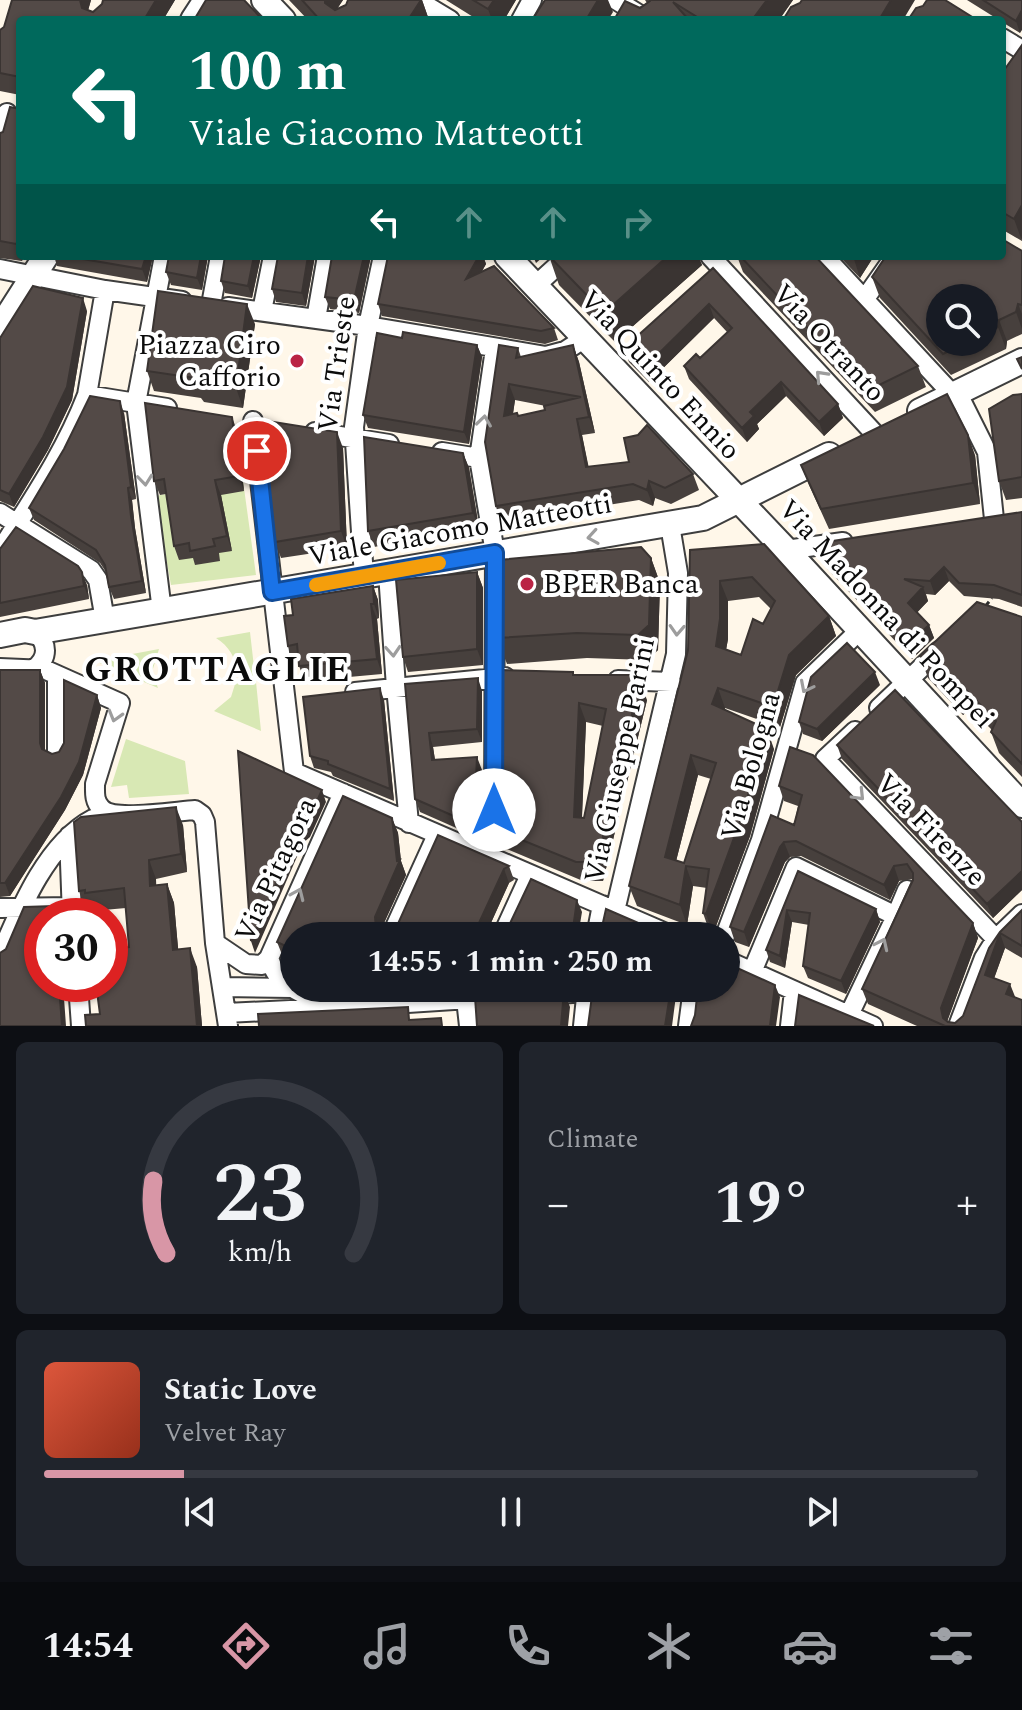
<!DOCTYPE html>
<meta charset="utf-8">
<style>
body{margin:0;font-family:Spectral,serif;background:#20242c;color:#f1f3f6;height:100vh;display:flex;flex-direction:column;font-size:30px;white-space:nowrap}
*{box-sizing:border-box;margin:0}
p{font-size:26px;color:#9ea1a6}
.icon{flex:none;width:44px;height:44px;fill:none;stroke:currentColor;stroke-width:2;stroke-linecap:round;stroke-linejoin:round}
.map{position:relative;height:1026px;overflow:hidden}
.drawer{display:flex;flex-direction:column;gap:16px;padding:16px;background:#0d0f14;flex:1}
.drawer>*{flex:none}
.top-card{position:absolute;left:16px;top:16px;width:990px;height:244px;border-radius:8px;box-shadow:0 2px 6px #0004;background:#00695c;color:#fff;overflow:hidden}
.fabs{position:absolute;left:926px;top:284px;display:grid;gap:16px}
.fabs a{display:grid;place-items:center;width:72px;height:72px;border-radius:50%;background:#171b24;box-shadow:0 2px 6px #0004;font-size:40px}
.speed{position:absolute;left:24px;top:898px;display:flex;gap:16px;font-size:40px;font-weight:700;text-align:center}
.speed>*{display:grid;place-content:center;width:104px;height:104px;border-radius:50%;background:#171b24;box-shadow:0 2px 6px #0004;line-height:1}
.speed .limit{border:12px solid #d22;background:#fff;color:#111}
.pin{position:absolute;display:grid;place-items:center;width:68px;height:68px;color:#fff;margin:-34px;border:4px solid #fff;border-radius:50%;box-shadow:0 2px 8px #0007}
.me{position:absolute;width:88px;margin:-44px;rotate:0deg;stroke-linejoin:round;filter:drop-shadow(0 0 6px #0008)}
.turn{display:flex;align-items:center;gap:28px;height:168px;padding:0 40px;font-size:36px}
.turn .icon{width:104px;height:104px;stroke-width:2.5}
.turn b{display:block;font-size:56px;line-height:68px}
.lanes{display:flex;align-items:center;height:76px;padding:0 40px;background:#0003;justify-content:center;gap:40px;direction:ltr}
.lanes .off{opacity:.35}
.big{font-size:60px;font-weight:700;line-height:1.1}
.drawer .tile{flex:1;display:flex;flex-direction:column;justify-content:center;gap:12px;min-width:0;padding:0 28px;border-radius:12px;background:#20242c}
.drawer .dial{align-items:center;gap:0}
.dial svg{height:208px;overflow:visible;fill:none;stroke:#363941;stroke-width:7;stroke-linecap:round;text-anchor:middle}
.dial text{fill:#f1f3f6;stroke:none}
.song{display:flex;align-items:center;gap:24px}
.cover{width:96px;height:96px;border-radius:12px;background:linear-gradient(135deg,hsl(10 70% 55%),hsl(10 70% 35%))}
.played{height:8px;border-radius:4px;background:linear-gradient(90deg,#d896a6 15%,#363941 15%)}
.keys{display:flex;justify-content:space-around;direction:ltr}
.heat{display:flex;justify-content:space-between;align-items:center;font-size:44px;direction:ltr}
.drawer .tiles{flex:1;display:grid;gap:16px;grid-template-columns:1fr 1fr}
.tile:last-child{grid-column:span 2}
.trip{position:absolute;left:280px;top:922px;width:460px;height:80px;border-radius:40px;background:#171b24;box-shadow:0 2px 6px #0004;font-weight:700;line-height:80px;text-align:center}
.tabs{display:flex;height:128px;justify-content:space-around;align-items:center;background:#090b0e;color:#9ea1a6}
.tabs .icon{width:56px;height:56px}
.tabs .active{color:#d896a6}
.tabs b{font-size:36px;color:#f1f3f6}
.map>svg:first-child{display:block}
.green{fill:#d8e8b4}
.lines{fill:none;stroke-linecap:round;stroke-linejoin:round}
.minor-casing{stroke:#3e3e3e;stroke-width:22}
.tertiary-casing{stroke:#3e3e3e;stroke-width:28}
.path{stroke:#2d2d2d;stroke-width:3;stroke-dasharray:8 4;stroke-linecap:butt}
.minor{stroke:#fff;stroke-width:18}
.tertiary{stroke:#fff;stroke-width:24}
.wall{fill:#47403d;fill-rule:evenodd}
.shaded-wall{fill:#3a3432}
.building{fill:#534a47;stroke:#3a3432;stroke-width:2;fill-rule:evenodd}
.oneway{stroke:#9d9d9d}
.route-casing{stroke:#114b97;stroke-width:20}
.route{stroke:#1a73e8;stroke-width:14}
.slow{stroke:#f59e0b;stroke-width:14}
.poi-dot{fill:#ba2445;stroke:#fff;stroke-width:3}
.labels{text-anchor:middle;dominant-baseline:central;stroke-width:8;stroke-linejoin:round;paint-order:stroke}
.street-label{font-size:28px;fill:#0b0b0b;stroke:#fff}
.poi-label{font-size:28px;fill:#0b0b0b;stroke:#fff;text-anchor:end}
.district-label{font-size:36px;font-weight:bold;letter-spacing:2px;fill:#0b0b0b;stroke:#fff}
</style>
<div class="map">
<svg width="1022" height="1026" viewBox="0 0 1022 1026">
<rect width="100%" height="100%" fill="#fff7e9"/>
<path class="green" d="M243 481 256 575 171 585 155 496Z
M250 632 255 676 236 675C237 659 230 647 216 638Z
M159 649 152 672 158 688 95 661Z
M236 681 256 682 261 731 214 711 231 697Z
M126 739 185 761 189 794 129 798 127 785 111 787Z"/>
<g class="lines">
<g class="minor-casing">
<path id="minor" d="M417 0 450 20
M616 0 648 20
M521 20 532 0
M1002 38 1022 50
M0 141 7 113
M710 256 874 433
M824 256 953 395
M0 269 105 290 182 301
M535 286 568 256
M105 290 87 395 136 403 164 256
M864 300 895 256
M211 305 220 256
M228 307 368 326 546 356 565 351 585 338
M262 311 273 256
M316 319 327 256
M957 392 987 452 994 519
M253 421 294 772 673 936
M315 432 389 444
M442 452 479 458
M0 513 91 570 98 580 105 620
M786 550 843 542
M0 551C32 500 65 452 87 395
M388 573 396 687 409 823
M364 577 354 427 368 326 383 256
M162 611 136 403 167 408
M0 668 46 670 120 703 95 784C95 793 94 801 101 808 113 822 176 811 195 810L202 815 205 822 215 943 228 1026
M34 669C49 658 48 643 35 632
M618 680 671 682
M355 692 505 677
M879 708 939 651
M855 731 825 759 996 939
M57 755V675
M69 836 72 916
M489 856 494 810 495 553 479 458 495 349
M0 908 71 907
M615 911 676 654 678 573 670 525
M896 916 907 890
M391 936 437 835
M502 936 530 875
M596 936 602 905
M725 936 761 840 805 683 859 631
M215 943 246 964 262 965 269 958 343 793
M0 956C20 909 47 843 93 819
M726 960 873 1026
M752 972 796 867 896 916 849 1015
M78 984 81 1026
M222 987 293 988
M542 995 587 992
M359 1007 368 988
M331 1008 500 997
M226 1013 331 1008C306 993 278 989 269 958
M469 1026 466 999 473 991
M583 1026 587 988
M688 1026 693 988
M790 1026 794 991
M958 1026 984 958 996 939 1022 914"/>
</g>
<g class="tertiary-casing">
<path id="tertiary" d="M264 0 283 20
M193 20 206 0
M507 256 786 550 1022 805
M0 328 46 256
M920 411 1022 361
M0 635 25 630 35 632 703 518 829 455"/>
</g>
<path class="path" d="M984 608 992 598"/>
<use href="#minor" class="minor"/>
<use href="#tertiary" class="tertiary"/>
</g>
<path class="wall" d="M12 0H91L88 10 93 12 102 4 103 0H175L163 20H20V95L0 91V30L4 27Z
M289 0H343L337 8 422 0 429 20H308Z
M446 0H516L504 20H478Z
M645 0H793L779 20H614L647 3Z
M967 0H1022L1020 33 1002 22V20H999Z
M1002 73 1022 241 1003 230 1002 231Z
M20 109V256H25L22 261 0 258V133L3 132Z
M1022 251V334L1007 341 1006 349 951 375 880 298 872 277ZM984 298V342H940Z
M54 256H153L147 282 57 266Z
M169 256H208L202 290 171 285 166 272Z
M225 256H261L252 298 225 293 221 281Z
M315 256 306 306 276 302 272 289Z
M332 256H371L359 313 330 309 325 297Z
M388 256H483L486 264 482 271 554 328 558 340 545 344 382 316 378 304Z
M549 256H698L702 265 615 342 559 285Z
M737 256H815L918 366 926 387 875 412 743 272Z
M839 256H874L860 278Z
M713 268 838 404 843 418 824 436 786 396 757 424 759 429 747 442 689 379 684 366 700 358 727 332 714 318 649 382 629 362 624 348Z
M87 311 72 400 48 450 14 507 0 501V338Z
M255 324 243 408 204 402 201 398 154 391 147 371Z
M402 338 477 345 482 357 469 444 368 428 363 415Z
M573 345 579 362 595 433 582 435 588 466 693 474 699 490 671 504 655 498 653 506 639 500 502 522 496 506 485 442 518 348 521 357ZM515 400 546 406 545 410 518 416 513 414Z
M1022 394V498L1006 500 999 481Z
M124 413 136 499 132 500 135 528 146 593 114 599 109 587 106 572 100 563 34 520 29 508Z
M237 431 244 491 221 495 232 551 219 553 220 561 195 565 193 558 179 560 174 546 166 494 160 495 154 481Z
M343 448 347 548 281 558 275 542Z
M463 453 469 468 479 528 374 547 368 531Z
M975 455 980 504 829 529 809 485 801 465Z
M1022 512V607L999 599 964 596 949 581 935 595 926 594 928 601 917 612 929 625 934 638 912 659 823 564 818 550Z
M764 544 829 616 836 636 796 675 780 727 725 708 724 710 774 749 750 836 713 934 710 933 703 913 707 888 693 886 687 925 637 906 629 886 688 650 690 550ZM759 597 771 609 763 624 741 655 726 650 728 639V601ZM698 775 711 779 684 863 676 861Z
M0 549 87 585 89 599 0 617Z
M651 558 660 583 658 650 647 660 587 658 507 664 497 638Z
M477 572 483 588V665L408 672 403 657Z
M373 586 378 600 379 618 377 619 382 674 305 681 299 666 298 659 293 660 288 646 293 615Z
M1022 617V777L999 753 991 732 992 730 970 708 963 715 928 678 920 656Z
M0 670H40L45 683V750L52 754 59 752 97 695 101 708 83 775 65 810 10 896 0 897Z
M574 675 647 700 603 881H583L502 847 495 829ZM586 722 603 726 584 818H582Z
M405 684 482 691V742L433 747 435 760 482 770 479 838 420 812 415 799Z
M880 685 822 741 803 734 799 722Z
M384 700 394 801 333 776 331 772 314 768 310 756Z
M837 745 1022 822V890L993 918 842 759Z
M790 747 973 923 978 938 947 1021 955 1023 963 1016 1000 932 1022 910V958L1005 948 994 978 1022 1026H917L868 1004 862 989 912 879 899 881 890 900 801 856 790 857 785 862 749 947 735 942 730 927 794 825 798 806 784 801 779 786Z
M392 818 398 833 401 861 406 875 380 931 382 933 392 932 509 866 514 880 509 883 485 936H294V962L283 957 277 942Z
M183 825 187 872 156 879V885L167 884 174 903 178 949 197 967 202 1026H86L100 1014 129 947 126 908 92 911 91 909H85L79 891Z
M798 871 876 909 880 922 846 994 808 978 803 966 809 925 792 922 785 968 770 962 766 950Z"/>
<path class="shaded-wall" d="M80 0H91L86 18 87 20Z
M156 0H175L163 20H144Z
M325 0H343L334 14 325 3Z
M422 0 429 20H408Z
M494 0H516L504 20H492L488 9Z
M598 0H608L613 12 608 20H586Z
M767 0H793L779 20H752Z
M891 0H915L903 20H879Z
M1022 10V30L1020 33 1016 21Z
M1022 205V241L1014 219Z
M20 238V254L16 244Z
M146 256H153L147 282 142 269Z
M201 256H208L202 290 197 278Z
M254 256H261L252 298 248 286Z
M308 256H315L306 306 302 293Z
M364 256H371L359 313 354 300Z
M479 256H483L486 264 471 291 466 279Z
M533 256H544L536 263Z
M668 256H698L702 265 615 342 604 313Z
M853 256H874L860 278Z
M83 298 87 311 72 400 48 450 14 507 9 494Z
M247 304 255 324 243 408 236 388Z
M709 304 714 318 649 382 644 368Z
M1018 304 1022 314V329L1016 312Z
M999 320 1007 341 1006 349 998 327Z
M477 345 482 357 469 444 464 432Z
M573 345 579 362 595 433 589 417Z
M781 382 786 396 757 424 759 429 747 442 742 428 750 412Z
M509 384 515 400 510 432 504 416Z
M120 401 124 413 136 499 131 487Z
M838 404 843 418 824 436 819 422Z
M232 417 237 431 244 491 239 476Z
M577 419 582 435 592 483 586 467Z
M337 432 343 448 347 548 341 531Z
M968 435 975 455 980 504 973 483Z
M463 453 469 468 479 528 473 513Z
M215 480 221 495 232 551 227 536Z
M649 481 655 498 653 506 647 490Z
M128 488 132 500 135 528 146 593 142 581 131 516Z
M651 558 660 583 658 650 647 660 638 635Z
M944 567 949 581 935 595 930 581Z
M82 572 87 585 89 599 84 586Z
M477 572 483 588V665L477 649Z
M720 581 728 601V639L723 666 716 646Z
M373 586 378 600 379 618 374 604Z
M923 587 928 601 913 617 908 603Z
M371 604 377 619 382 674 377 659Z
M829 616 836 636 796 675 780 727 773 707 789 655Z
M929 625 934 638 912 659 907 645Z
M40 670 45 683V756L40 743Z
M875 672 880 685 822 741 817 729Z
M478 678 482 691V742L477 729Z
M640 681 647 700 603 881 597 862Z
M963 687 970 708 963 715 956 694Z
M380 688 384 700 394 801 390 789Z
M718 688 725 708 719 724 712 704Z
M97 695 101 708 83 775 65 810 10 896 5 883Z
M579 703 586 722 581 836 574 817Z
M767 729 774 749 750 836 713 934 706 914Z
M429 733 433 747 437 773 432 760Z
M691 755 698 775 672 877 665 857Z
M477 757 482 770 479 838 474 825Z
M322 790 326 802 310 837 303 843 255 953 251 941 299 832Z
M176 807 183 825 187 872 181 854Z
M392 818 398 833 401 861 406 875 380 932 376 928 375 917 397 861Z
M784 842 790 857 785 862 749 947 744 932 780 847Z
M149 860 156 879 157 905 150 886Z
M686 866 693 886 687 925 680 905Z
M894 866 899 881 890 900 884 885Z
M504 869 509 883 485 936H473Z
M1022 871V890L993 918 987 904Z
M167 884 174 903 180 969 173 950Z
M577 900 582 912 578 936H572Z
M876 909 880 922 846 994 841 981Z
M787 910 792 922 785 968 780 956Z
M973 923 978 938 947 1022 943 1018 941 1008Z
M1000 933 1005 948 990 990 985 975Z
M190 948 197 967 202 1026H197Z
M59 984H63L66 1026H62Z
M1010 984 1016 999 1006 994Z
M775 985 780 997 776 1026H770Z
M671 988H677L672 1026H665Z
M564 991 570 1007 568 1026H561Z"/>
<path class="building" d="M12 0H80L82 8 93 12 102 4 103 0H156L144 20H20V77L0 73V30L4 27Z
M206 0H244L263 20H194Z
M302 0H325V3L335 10 346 5 348 0H421L408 20H320Z
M473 0H494L488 9Z
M545 0H598L586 20H532Z
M650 0H767L752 20H702L673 2 689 20H614L625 1 640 8 650 1Z
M802 0H891L879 20H783L791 7 800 3Z
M927 0H945L977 20H908L916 8 923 6Z
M983 0H1022V10L1016 21Z
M1022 45V205L1014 219 1002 212V73Z
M10 107 20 109V238L16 244 0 241V133L3 132Z
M1002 239 1022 251V305L1018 304 1016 312 999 320 998 327 984 334V298H940V342H967L943 354 872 277 886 256H1002Z
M65 256H146L142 269Z
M169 256H201L197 278 166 272Z
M225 256H254L248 286 221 281Z
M278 256H308L302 293 272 289Z
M332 256H364L354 300 325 297Z
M388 256H479L466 279 494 266 554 328 541 331 378 304Z
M549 256H668L604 313Z
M740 256H815L918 366 867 391Z
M713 268 838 404 819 422 781 382 750 412 754 416 742 428 684 366 696 354 700 358 732 328 709 304 644 368 624 348Z
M33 286 83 298 67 387 43 437 9 494 0 490V338Z
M158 291 247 304 236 388 197 382 194 378 147 371Z
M403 332 477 345 464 432 363 415 377 333 402 338Z
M499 345 518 348 516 358 573 345 589 417 577 419 586 467 629 462 624 438 638 435 647 425 693 474 665 488 649 481 647 490 633 484 496 506 485 442ZM509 384 525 387 581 397 544 406 545 410 518 416 517 413 504 416Z
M1022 357V369L1017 359Z
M947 394 968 435 973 483 821 509 801 465Z
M1022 394V477L999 481 989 409 1013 395Z
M90 396 120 401 131 487 128 488 131 516 142 581 109 587 105 565 96 550 29 508 64 449Z
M145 403 232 417 239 476 215 480 227 536 213 539 215 546 190 551 189 543 174 546 164 479 154 481Z
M261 420 337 432 341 531 275 542Z
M364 437 463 453 473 513 368 531Z
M1022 512V595L994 585 959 583 944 567 930 581 904 579 923 587 908 603 929 625 907 645 818 550 820 543Z
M16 527 78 566 82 572 84 586 0 603V549Z
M764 544 829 616 789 655 773 707 718 688 712 704 767 729 742 816 706 914 703 913 709 869 686 866 680 905 629 886 688 650 690 550ZM752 577 775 601 763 624 753 619 741 655 716 646 720 619V581ZM691 755 716 763 684 863 665 857Z
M641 547 651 558 649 625 638 635 577 633 497 638 498 560Z
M477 572V649L403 657 396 580Z
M373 586 374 604H371L377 659 299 666 297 644 288 646 284 616 293 615 291 599Z
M977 602 1022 617V764L991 732 996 721 963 687 956 694 920 656Z
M847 643 875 672 817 729 799 722 811 677Z
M0 670H40V743L42 749 52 754 59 752 64 743V680L97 695 79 762 61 797 5 883H0Z
M500 670 573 672V675H637L640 681 597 862H576L495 829 501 749ZM579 703 606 709 584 818 574 817Z
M478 678 477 729 429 733 432 760 477 757 474 825 415 799 405 684Z
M380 688 390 789 328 764V761L310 756 303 697Z
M895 690 1022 822V871L987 904 837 745Z
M790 747 813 755 973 923 941 1008 943 1018 948 1022 955 1023 963 1016 989 948 1000 932 1022 910V946L1000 933 985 975 1010 984 1006 994 1022 1000V1026H945L862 989 913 880V873L907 864 894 866 884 885 796 841 784 842 780 847 744 932 730 927 771 815 794 825 802 795 779 786Z
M238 751 322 790 306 825 299 832 251 941Z
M343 796 392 818 397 861 400 860 375 917 376 928 382 933 392 932 397 926 438 835 509 866 504 869 473 936H294V950L277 942Z
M176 807 181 854 149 860 150 886 167 884 173 950 190 948 197 1026H86L85 1015 100 1014 96 984H110V949L129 947 124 888 85 893V890L79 891 74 822 81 817Z
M798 871 876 909 841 981 803 966 810 913 787 910 780 956 766 950Z
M531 879 577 900 572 936H504Z
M54 906V916H42V984H59L62 1026H0V953L6 949 24 907Z
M606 909 657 931 656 934 666 936H600Z
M726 963 775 985 770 1026H691L695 1015 698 988H726Z
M593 988H671L665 1026H588Z
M564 991 561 1026H477L475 997Z
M799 995 874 1026H795Z
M408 1007 409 1020 441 1018 442 1026H259L258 1014Z"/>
<defs><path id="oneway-chevron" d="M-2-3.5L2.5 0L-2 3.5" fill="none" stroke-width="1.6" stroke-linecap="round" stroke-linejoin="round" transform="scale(2)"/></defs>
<g class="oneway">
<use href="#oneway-chevron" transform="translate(821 376) rotate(-133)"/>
<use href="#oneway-chevron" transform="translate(484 421) rotate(-82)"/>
<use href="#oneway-chevron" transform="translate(145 480) rotate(84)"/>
<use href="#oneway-chevron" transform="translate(593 537) rotate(171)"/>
<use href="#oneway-chevron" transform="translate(677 630) rotate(93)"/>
<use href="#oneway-chevron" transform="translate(393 651) rotate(86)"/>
<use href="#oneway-chevron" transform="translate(806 687) rotate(117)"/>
<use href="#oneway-chevron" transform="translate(115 716) rotate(106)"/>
<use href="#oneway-chevron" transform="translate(859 795) rotate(46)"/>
<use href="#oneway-chevron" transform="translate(298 894) rotate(-66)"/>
<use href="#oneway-chevron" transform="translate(882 944) rotate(-65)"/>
</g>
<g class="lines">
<g class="route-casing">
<path id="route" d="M257 451 272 592 495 553 494 810"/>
</g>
<use href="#route" class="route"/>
<path class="slow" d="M316 585 439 563"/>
</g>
<g class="poi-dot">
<circle cx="297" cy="361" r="8"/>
<circle cx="527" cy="584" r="8"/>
</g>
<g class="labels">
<g class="street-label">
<text transform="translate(829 343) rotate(47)">Via Otranto</text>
<text transform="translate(337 364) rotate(-82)">Via Trieste</text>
<text transform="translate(660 375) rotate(47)">Via Quinto Ennio</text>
<text transform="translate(460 530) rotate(-10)">Viale Giacomo Matteotti</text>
<text transform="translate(886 614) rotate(47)">Via Madonna di Pompei</text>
<text transform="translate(620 760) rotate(-78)">Via Giuseppe Parini</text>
<text transform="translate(751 766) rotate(-74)">Via Bologna</text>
<text transform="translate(931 830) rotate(46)">Via Firenze</text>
<text transform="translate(276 870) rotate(-65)">Via Pitagora</text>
</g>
<g class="poi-label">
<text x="281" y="345">Piazza Ciro<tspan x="281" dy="32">Cafforio</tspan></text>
<text x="543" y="584" text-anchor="start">BPER Banca</text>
</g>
<g class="district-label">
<text x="218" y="670">GROTTAGLIE</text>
</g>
</g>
</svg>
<div class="fabs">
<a><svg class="icon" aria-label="search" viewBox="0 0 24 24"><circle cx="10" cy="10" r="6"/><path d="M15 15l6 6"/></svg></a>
</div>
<div class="speed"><div class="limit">30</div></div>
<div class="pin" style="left:257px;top:451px;background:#d93025"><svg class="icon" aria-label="arrive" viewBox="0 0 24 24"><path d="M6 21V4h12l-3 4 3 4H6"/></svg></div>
<svg class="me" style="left:494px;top:810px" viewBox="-20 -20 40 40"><circle r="19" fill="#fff"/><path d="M0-13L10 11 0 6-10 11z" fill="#1a73e8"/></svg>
<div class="trip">14:55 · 1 min · 250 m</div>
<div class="top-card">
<div class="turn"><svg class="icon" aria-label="left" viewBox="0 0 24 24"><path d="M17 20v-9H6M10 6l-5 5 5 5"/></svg><div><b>100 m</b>Viale Giacomo Matteotti</div></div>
<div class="lanes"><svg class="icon" aria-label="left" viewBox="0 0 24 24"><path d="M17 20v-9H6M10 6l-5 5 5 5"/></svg><svg class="icon off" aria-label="ahead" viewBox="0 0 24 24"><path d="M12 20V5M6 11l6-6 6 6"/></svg><svg class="icon off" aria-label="ahead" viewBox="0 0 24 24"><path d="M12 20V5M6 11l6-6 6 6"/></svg><svg class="icon off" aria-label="right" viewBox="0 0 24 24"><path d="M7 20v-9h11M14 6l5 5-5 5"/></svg></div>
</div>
</div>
<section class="drawer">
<div class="tiles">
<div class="tile dial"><svg viewBox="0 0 100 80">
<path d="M14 69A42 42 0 1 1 86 69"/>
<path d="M14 69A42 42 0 0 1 9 41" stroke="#d896a6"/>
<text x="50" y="56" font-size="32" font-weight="700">23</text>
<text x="50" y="72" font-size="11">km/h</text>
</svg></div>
<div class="tile"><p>Climate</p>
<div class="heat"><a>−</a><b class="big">19°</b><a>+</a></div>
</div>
<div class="tile">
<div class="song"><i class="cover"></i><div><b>Static Love</b><p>Velvet Ray</p></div></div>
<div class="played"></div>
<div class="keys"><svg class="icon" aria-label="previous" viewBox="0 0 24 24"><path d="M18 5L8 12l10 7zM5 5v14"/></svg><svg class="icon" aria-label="pause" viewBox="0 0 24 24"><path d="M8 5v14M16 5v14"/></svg><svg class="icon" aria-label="next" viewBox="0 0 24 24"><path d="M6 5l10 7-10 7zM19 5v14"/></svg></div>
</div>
</div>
</section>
<nav class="tabs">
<b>14:54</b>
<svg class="icon active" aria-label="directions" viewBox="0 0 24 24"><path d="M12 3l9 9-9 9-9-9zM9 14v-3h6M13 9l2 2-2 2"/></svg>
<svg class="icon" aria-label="music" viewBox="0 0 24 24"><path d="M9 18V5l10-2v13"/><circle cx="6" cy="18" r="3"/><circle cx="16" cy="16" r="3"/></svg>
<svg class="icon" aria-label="phone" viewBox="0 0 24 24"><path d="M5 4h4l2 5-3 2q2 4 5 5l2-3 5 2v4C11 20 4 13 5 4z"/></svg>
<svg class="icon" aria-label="climate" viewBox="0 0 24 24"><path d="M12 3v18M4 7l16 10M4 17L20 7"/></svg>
<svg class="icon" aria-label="car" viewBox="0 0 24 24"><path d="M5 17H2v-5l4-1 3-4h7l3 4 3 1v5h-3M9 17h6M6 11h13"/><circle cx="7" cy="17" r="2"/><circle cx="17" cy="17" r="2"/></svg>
<svg class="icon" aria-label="filters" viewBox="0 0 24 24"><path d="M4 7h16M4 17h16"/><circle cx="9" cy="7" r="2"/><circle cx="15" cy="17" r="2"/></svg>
</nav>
